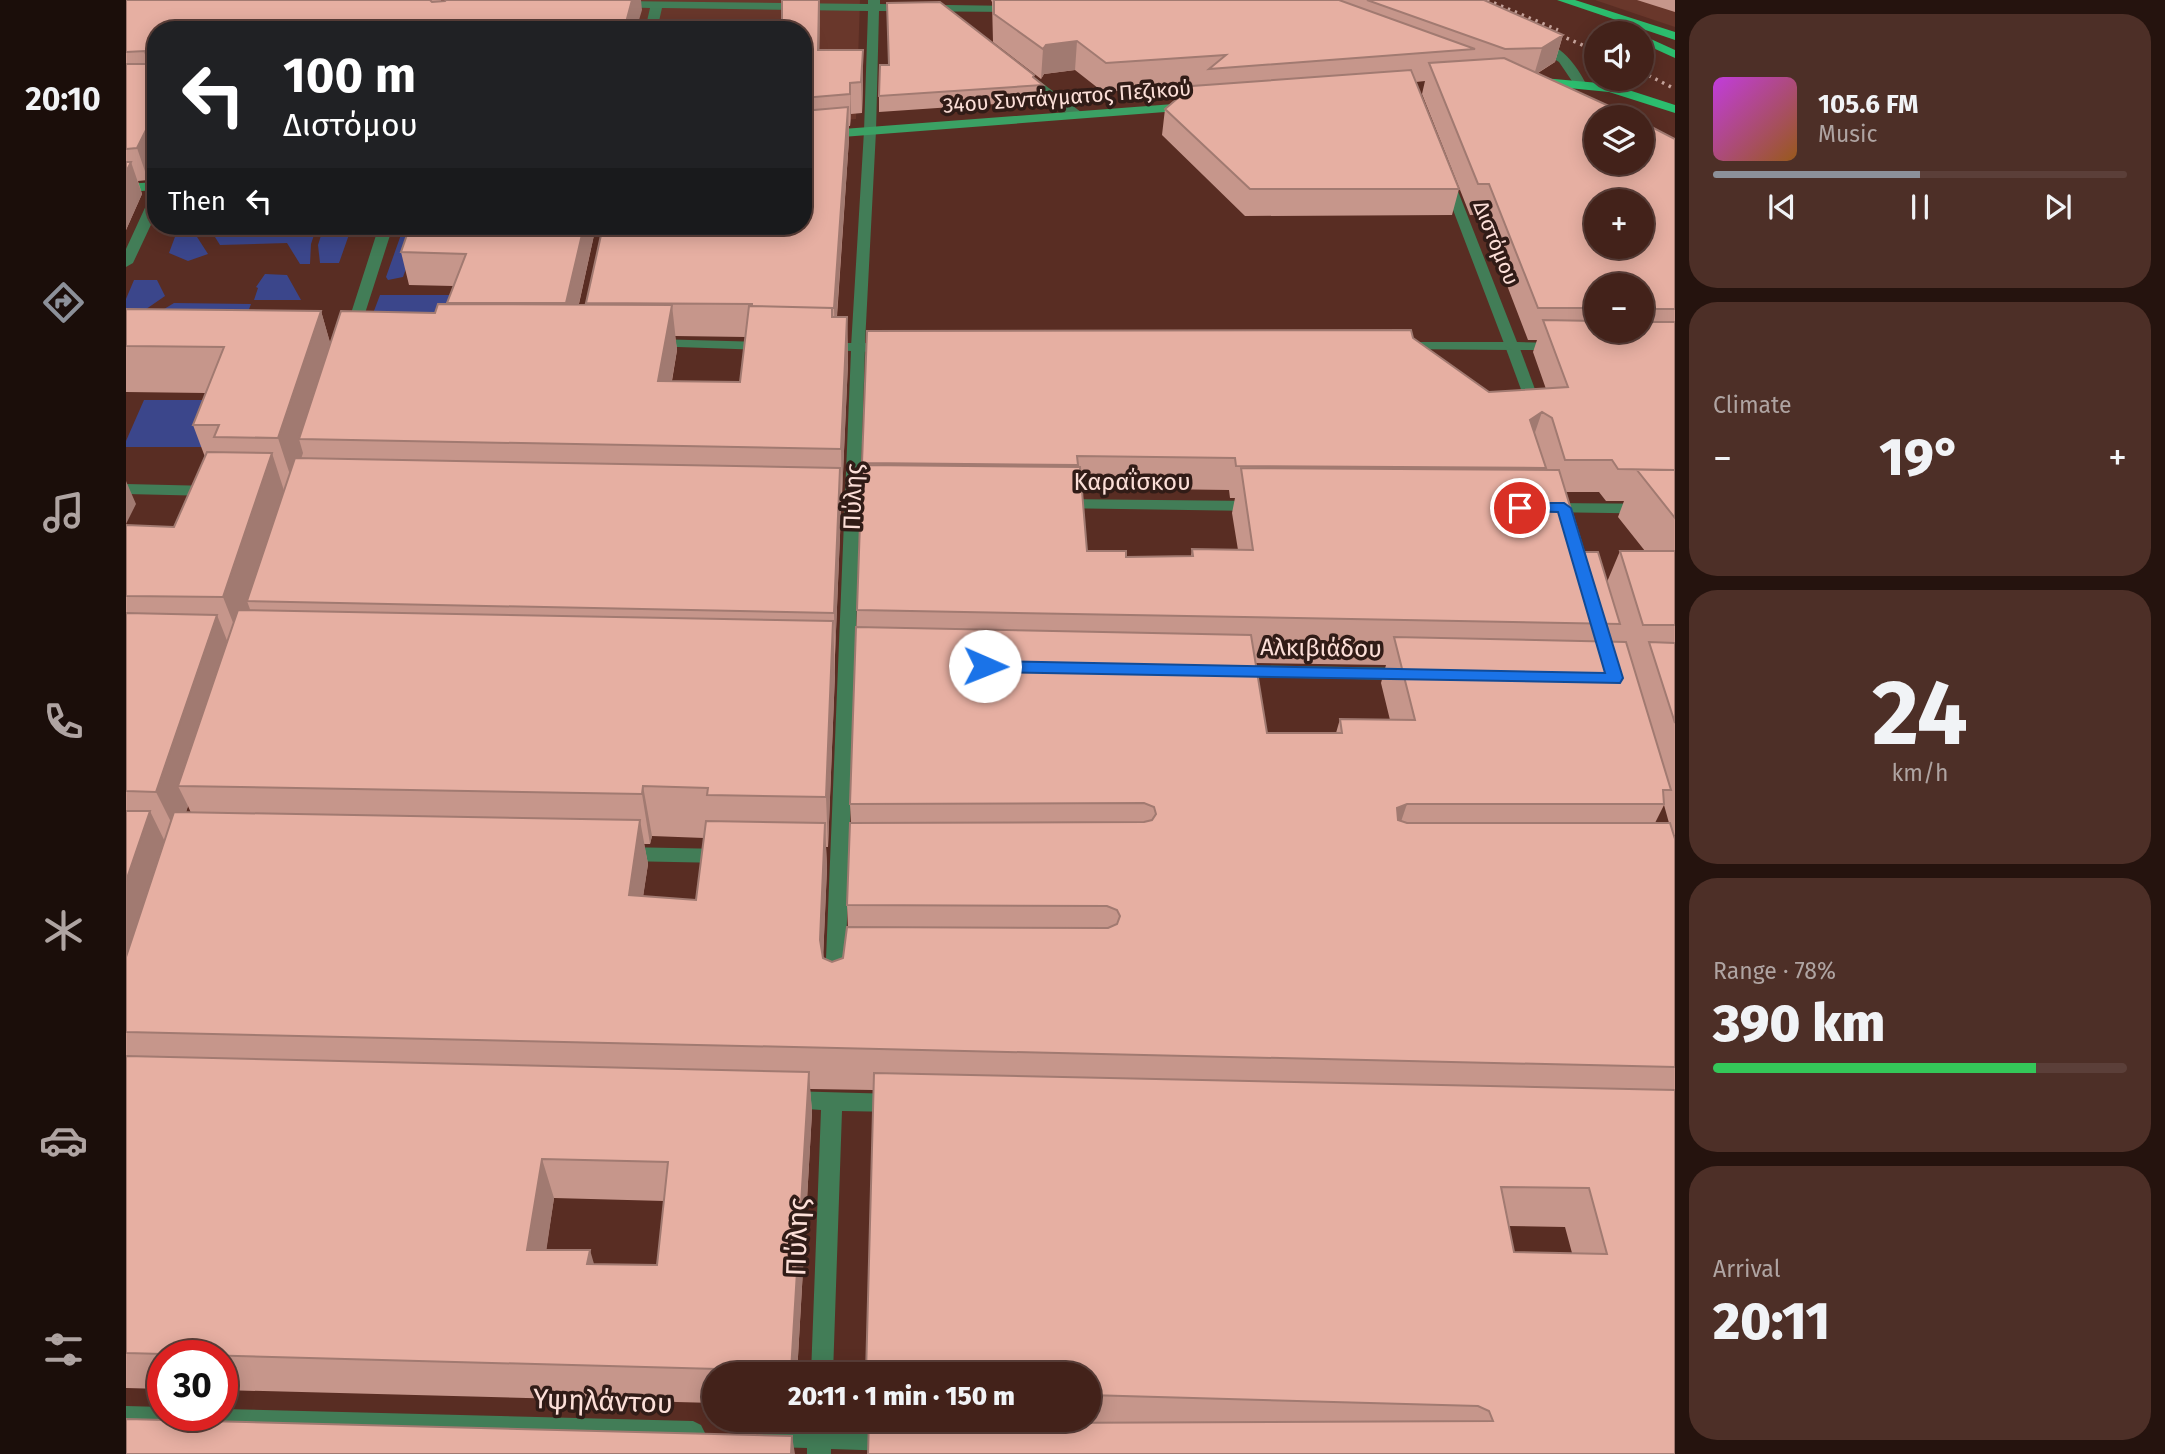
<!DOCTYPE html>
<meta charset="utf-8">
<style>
body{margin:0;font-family:"Fira Sans",sans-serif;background:#4d2f27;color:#f1f3f6;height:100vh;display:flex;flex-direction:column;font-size:26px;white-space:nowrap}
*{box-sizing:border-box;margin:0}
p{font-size:23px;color:#afa4a2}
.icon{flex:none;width:38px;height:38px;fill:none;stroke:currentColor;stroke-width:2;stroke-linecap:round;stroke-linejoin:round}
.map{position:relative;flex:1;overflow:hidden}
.drawer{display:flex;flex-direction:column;gap:14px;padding:14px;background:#25130e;width:490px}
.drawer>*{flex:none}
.guide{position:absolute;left:21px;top:21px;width:665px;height:214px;border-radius:28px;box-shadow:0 4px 18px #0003,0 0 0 2px #5b3f39;background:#202124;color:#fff;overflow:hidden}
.buttons{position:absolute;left:1458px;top:21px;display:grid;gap:14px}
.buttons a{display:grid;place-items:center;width:70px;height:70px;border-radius:50%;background:#43221a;box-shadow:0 4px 18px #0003,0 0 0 2px #5b3f39;font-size:35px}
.speed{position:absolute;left:21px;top:1340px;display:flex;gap:14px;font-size:35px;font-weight:700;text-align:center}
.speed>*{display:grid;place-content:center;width:91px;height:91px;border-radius:50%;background:#43221a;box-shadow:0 4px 18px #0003,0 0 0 2px #5b3f39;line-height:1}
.speed .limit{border:10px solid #d22;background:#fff;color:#111}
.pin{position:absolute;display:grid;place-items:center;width:60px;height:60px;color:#fff;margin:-30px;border:4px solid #fff;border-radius:50%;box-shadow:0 2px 7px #0007}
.me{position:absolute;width:77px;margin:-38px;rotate:91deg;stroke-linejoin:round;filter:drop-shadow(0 0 5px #0008)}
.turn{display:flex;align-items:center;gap:24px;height:147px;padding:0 21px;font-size:32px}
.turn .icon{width:91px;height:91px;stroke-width:2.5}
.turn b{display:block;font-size:49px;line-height:60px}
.then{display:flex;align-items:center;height:66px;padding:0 21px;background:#0003;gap:14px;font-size:26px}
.big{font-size:52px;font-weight:800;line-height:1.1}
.drawer .tile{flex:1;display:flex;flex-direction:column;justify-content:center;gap:10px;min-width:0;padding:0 24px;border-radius:28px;background:#4d2f27}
.drawer .dial{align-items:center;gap:0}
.dial b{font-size:91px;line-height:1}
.song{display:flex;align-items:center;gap:21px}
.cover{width:84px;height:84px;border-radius:10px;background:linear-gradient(135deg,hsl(290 70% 55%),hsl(30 70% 35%))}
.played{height:7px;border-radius:4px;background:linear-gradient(90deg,#8c9099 50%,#5b3f39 50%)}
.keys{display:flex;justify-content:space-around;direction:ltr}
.heat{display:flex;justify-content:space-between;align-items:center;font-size:38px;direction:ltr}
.charge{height:10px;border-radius:5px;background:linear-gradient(90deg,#34c759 78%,#5b3f39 0)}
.trip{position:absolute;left:576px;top:1362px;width:399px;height:70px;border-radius:35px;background:#43221a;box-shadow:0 4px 18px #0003,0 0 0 2px #5b3f39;font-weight:800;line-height:70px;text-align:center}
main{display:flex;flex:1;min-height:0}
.menu{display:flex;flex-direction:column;width:126px;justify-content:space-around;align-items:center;background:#1b0e0a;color:#afa4a2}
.menu .icon{width:49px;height:49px}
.menu .current{color:#8c9099}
.menu b{font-size:32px;color:#f1f3f6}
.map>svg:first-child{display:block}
.built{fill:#69372b}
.green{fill:#3b468b}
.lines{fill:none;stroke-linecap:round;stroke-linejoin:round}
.service{fill:#427d57;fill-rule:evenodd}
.pedestrian{fill:#427d57;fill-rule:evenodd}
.minor{fill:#427d57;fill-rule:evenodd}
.secondary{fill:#3ba164;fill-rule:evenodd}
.primary{fill:#2cbd6e;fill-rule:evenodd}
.rail{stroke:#c6a49c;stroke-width:3.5;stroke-dasharray:2.5 5;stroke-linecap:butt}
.wall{fill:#c6968b;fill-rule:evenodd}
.shaded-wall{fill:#a17a71}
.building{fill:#e6afa2;stroke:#a17a71;stroke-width:2;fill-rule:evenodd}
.route{fill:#1a73e8;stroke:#114b97;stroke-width:2}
.labels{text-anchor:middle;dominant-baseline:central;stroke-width:7;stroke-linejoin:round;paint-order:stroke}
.far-street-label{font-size:21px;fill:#fcdfd8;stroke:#311c17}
.street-label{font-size:24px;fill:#fcdfd8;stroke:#311c17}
.near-street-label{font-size:28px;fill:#fcdfd8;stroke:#311c17}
</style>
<main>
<nav class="menu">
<b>20:10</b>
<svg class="icon current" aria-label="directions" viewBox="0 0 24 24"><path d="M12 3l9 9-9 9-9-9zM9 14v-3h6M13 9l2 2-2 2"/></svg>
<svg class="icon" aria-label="music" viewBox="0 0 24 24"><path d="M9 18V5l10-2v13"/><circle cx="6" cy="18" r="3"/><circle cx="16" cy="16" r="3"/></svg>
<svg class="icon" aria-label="phone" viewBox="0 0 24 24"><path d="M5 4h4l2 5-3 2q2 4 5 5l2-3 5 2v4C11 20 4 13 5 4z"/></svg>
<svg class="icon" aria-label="climate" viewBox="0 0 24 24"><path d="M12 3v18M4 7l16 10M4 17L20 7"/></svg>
<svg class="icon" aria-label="car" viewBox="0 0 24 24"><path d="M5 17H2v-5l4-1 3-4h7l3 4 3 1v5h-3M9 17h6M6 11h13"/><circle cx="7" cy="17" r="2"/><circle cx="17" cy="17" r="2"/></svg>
<svg class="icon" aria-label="filters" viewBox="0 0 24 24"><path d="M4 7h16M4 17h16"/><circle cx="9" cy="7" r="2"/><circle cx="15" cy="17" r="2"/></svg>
</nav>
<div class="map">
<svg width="1549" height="1454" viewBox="0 0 1549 1454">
<rect width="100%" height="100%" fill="#592d23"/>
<path class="built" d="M0 0H734L730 119 677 123V30H30V172L0 174Z
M1469 0H1549V27L1522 18Z"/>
<path class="green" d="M53 226H64L82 254 62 261 43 253Z
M150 226H191L185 244 184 264H174L161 243 94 245 84 229C108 231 127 237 150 226Z
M198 226H226L213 263H194L192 245Z
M285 226 294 230 277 277 262 280 260 277 277 229Z
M139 274 161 275 175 300H128L132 288 130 287Z
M8 280H31L39 296 0 323V299Z
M254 295H327L318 326 243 324Z
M48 303 125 304 116 328H7Z
M18 400H99L82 447H0V441Z"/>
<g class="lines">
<path class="service" d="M1386 342 1393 346 1417 411 1415 414 1410 416 1403 411 1379 346Z"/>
<path class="pedestrian" d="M900 71 955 112V118H947L896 78 894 75Z
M744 127 750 131 739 343 769 344 771 347C762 354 734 354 725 347L738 131Z
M1275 342H1386L1393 346 1386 350 1270 349 1268 346Z"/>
<path class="minor" d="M742 0H754V4L889 6 895 9 889 12 753 11 750 131 744 135 738 131 742 11 536 8 531 30H519L524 8 493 7 487 4 493 1 742 4Z
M1408 42C1431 39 1451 65 1460 84L1458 87H1450L1433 62 1408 46Z
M1322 177 1328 181 1391 342 1430 343 1435 344V350H1386L1379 346 1316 181Z
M30 195V214L7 263 0 267V249L23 199Z
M253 226H267L233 332 231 335H221L219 332Z
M528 339 640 342 647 346 640 350 523 346V340Z
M700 343H732L739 347 720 951 742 953 745 959 742 965C730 969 715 969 703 965L700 959 725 351 695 350 693 347Z
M0 484 86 486 94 491 86 496 0 494Z
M933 499 1129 501 1137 506 1129 511 927 508 925 504Z
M1423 503 1549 504V514L1417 512 1415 508 1417 504Z
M1109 665 1281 668 1290 674 1281 680 1109 677 1100 671Z
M497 847 598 849 605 851 607 856 605 861 598 863 497 861 490 859 488 854 490 849Z
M661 1091 770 1094 777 1096 780 1103 777 1110 770 1112 716 1111 707 1374H685L695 1110 654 1107 651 1100 654 1093Z
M0 1406 37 1407V1416H96V1409L567 1421 575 1425 579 1433 575 1441 567 1445 0 1430Z
M682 1419H706V1425L766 1427 774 1431 778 1439 774 1447 766 1451 705 1449V1454H681V1448L644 1447 636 1443 632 1435 636 1427 644 1423 682 1425Z"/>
<path class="secondary" d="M1061 103 1067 107 1065 110 677 140V132Z
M30 182V190L0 192V184Z"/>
<path class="primary" d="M1431 0H1449L1549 32V40Z
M1516 35 1549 50V58L1516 43Z
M1406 77 1484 84 1549 105V113L1483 92 1402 84 1400 81Z"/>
<path class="rail" d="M1361 0 1432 30
M1420 29 1470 51
M1516 72 1549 89"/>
</g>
<path class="wall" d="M0 0H315V2L516 10 30 30V163L22 180 12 181 16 194 0 230Z
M656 0H694L693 50 737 81 736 113 725 114 724 126H723V139L711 317H721L722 363 716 495H715V511L709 655V673L702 847H700L701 868 697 958 706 962 717 958 722 927 721 905 725 823 724 804 741 331 1287 338 1363 392 1420 389 1407 352 1411 340H1402L1354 215H1344L1296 94 1299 81 1290 82 1333 189 1326 215 1119 216 1036 135 1039 109 1081 85 977 92 949 70 918 74 915 79 867 42 866 2 865 0H1358L1437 35 1429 62 1412 73 1549 139V835H1548L1549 839V1454L743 1419H962V1374L747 1090 684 1089 686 1112 671 1374H588V1403L96 1390V1356H37V1389L0 1388V525L48 527 79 457 67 425 80 393 0 392V309L195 311 204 343 309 313 321 304 327 286 283 285 275 252 284 226H470L453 304H460V303L677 226V30ZM1470 285H1516V331H1470ZM549 336 620 337 614 382 546 381 551 350ZM956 488 1103 490 1104 498H1109L1106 513 1112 550 1066 549 1065 556 1000 557 961 551ZM1440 492H1473L1480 501H1498L1492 517 1519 551H1494L1481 582 1458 552ZM1130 663 1260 665 1255 683 1264 720 1214 719 1210 733H1141ZM1538 805 1543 823H1529ZM62 806 65 813 60 812ZM526 836 578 838 570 900 517 896 522 864 518 844H524ZM428 1198 538 1201 531 1265 468 1264 420 1250ZM1382 1226 1439 1227 1446 1253 1388 1252Z
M1511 0H1549V12Z
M908 78 917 85 916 101 753 112V96Z"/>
<path class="shaded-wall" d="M506 0H515L516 10 510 30H498Z
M693 0H694V12L693 81 692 50Z
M1437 35 1429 62 1408 75 1416 48Z
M951 41 949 70 918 74 915 79 917 49 920 45Z
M737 50V81L736 113 735 82Z
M724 83 725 114 724 126Z
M722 107 723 139 709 341 708 308Z
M20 130 30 159V163L22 180 11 148Z
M5 162 16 194 0 230V172Z
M458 226H470L446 335 440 303Z
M546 305 551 350 538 426 532 381Z
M195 311 208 356 173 439 177 453 167 484 152 438Z
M721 317 722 363 716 495 715 449Z
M1416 412 1405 444 1404 420Z
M146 453 161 500 121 601 125 612 115 643 97 597Z
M714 468 715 511 709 655 708 613Z
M0 481 10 504 0 524Z
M91 615 109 661 52 786 62 806 52 836 30 792Z
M707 621 709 673 702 847 700 797Z
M517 786 526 836 524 844 516 794Z
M1281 804 1266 848 1271 808Z
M24 811 46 856 0 998V881Z
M514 820 522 864 511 938 503 895Z
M699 823 701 868 696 983 694 940Z
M683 1072 686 1112 671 1374H665Z
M416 1159 428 1198 415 1287 401 1250Z
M464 1250 475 1288 461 1264Z
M666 1436 669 1454H665Z"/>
<path class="building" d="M0 0H304L306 2 319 1 320 0H506L498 30H30V129L20 130 11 148 0 149V64H19L22 62 19 51 0 52Z
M656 0H693L692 50H737L735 82 724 83V94L677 98V30H656Z
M868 0H1213L1349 49 1083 69 1100 55 980 63 951 41 920 45 917 49 868 14Z
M1241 0H1358L1437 35 1416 48 1379 49Z
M814 2 908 75 907 77 917 85 753 96 754 65H763L761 3Z
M1378 58 1507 117H1470V163H1516V122L1549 139V309H1516V285H1470V308H1412L1363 184H1352L1303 63ZM1470 201H1516V247H1470Z
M1285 70 1333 189H1124L1039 109 1066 86Z
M722 107 708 308 626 306V304L460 303 477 226H677V111Z
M0 162H5L0 172Z
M284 226H458L440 303H321L340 254 275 252Z
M312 304 546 305 532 381 614 382 623 306 706 308V317H721L715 449 173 439 215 311 309 313Z
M0 309 195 311 152 438 88 437 93 425H67L98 347 0 346Z
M1417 320 1470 321V331H1516V322H1549V470L1492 469 1486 460H1439L1426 418 1416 412 1404 420 1420 468 1110 466 1109 458 951 456 952 465 736 463 741 331 1285 330 1287 338 1363 392 1442 387Z
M81 452 146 453 97 597 0 596V525L48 527Z
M169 458 714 468 708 613 121 601Z
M736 465 954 467 961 551H1000V557L1067 556 1066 549 1127 550 1115 468 1433 470 1458 552H1472L1494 624 731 610Z
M1511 470H1549V518Z
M1494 551H1549V625H1517Z
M112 610 707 621 700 797 581 795 582 788 517 786 516 794 52 786Z
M0 613 91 615 30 792 0 791Z
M730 627 1125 635 1141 733H1216L1214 719 1289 720 1268 637 1500 642 1545 790H1537L1538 804H1281L1271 808 1272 820 1281 823H1544L1549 839V1067L0 1032V957L48 812 514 820 503 895 570 900 580 821 699 823 694 940 697 958 706 962 717 958 721 927 982 928 991 924 994 916 991 910 981 906 721 905 724 823 1018 822 1026 820 1030 814 1028 807 1018 803 724 804Z
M1523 642 1549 643V723Z
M0 811H24L0 881Z
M0 1056 683 1072 665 1371 0 1353ZM416 1159 542 1162 531 1265 461 1264 464 1250H401Z
M748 1073 1549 1090V1454H742L743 1419 900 1423 1367 1421 1363 1411 1352 1406 962 1395V1374H740ZM1375 1187 1463 1188 1481 1254 1388 1252Z
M0 1419 666 1436 665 1454H0Z"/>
<path class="route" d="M1394 503H1438L1445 508 1497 678 1494 683 859 672 851 666 859 661 1479 673 1432 512 1389 511 1387 508Z"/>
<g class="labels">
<g class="far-street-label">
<text transform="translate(941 97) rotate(-4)">34ου Συντάγματος Πεζικού</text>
<text transform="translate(1370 243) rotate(68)">Διστόμου</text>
</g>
<g class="street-label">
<text x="1006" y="482">Καραΐσκου</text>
<text transform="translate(727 497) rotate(-88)">Πύλης</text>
<text transform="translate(1195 648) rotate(1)">Αλκιβιάδου</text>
</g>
<g class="near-street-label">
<text transform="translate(671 1237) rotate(-88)">Πύλης</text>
<text transform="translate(477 1401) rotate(2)">Υψηλάντου</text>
</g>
</g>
</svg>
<div class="buttons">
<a><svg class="icon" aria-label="sound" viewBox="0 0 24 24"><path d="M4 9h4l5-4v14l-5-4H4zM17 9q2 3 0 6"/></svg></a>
<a><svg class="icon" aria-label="layers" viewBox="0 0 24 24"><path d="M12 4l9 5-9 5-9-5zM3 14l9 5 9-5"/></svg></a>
<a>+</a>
<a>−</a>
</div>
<div class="speed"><div class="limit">30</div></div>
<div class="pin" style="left:1394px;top:508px;background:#d93025"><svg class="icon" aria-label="arrive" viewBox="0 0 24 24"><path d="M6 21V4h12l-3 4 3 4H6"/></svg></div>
<svg class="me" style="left:859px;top:666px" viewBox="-20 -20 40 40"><circle r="19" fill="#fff"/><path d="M0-13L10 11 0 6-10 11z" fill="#1a73e8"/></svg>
<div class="trip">20:11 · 1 min · 150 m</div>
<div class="guide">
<div class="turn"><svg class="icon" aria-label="left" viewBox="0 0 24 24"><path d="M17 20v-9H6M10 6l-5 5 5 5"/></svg><div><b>100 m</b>Διστόμου</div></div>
<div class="then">Then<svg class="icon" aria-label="left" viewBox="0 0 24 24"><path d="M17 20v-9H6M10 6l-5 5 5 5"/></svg></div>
</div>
</div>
<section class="drawer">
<div class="tile">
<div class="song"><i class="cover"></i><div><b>105.6 FM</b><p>Music</p></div></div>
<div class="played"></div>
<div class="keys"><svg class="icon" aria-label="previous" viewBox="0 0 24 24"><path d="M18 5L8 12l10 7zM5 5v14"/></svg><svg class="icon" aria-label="pause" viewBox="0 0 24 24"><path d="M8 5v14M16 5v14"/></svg><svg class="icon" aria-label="next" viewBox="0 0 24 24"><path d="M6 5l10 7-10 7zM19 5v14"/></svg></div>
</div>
<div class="tile"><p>Climate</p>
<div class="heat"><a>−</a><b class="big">19°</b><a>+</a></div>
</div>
<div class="tile dial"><b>24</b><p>km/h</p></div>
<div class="tile"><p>Range · 78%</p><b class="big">390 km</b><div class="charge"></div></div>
<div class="tile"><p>Arrival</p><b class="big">20:11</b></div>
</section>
</main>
